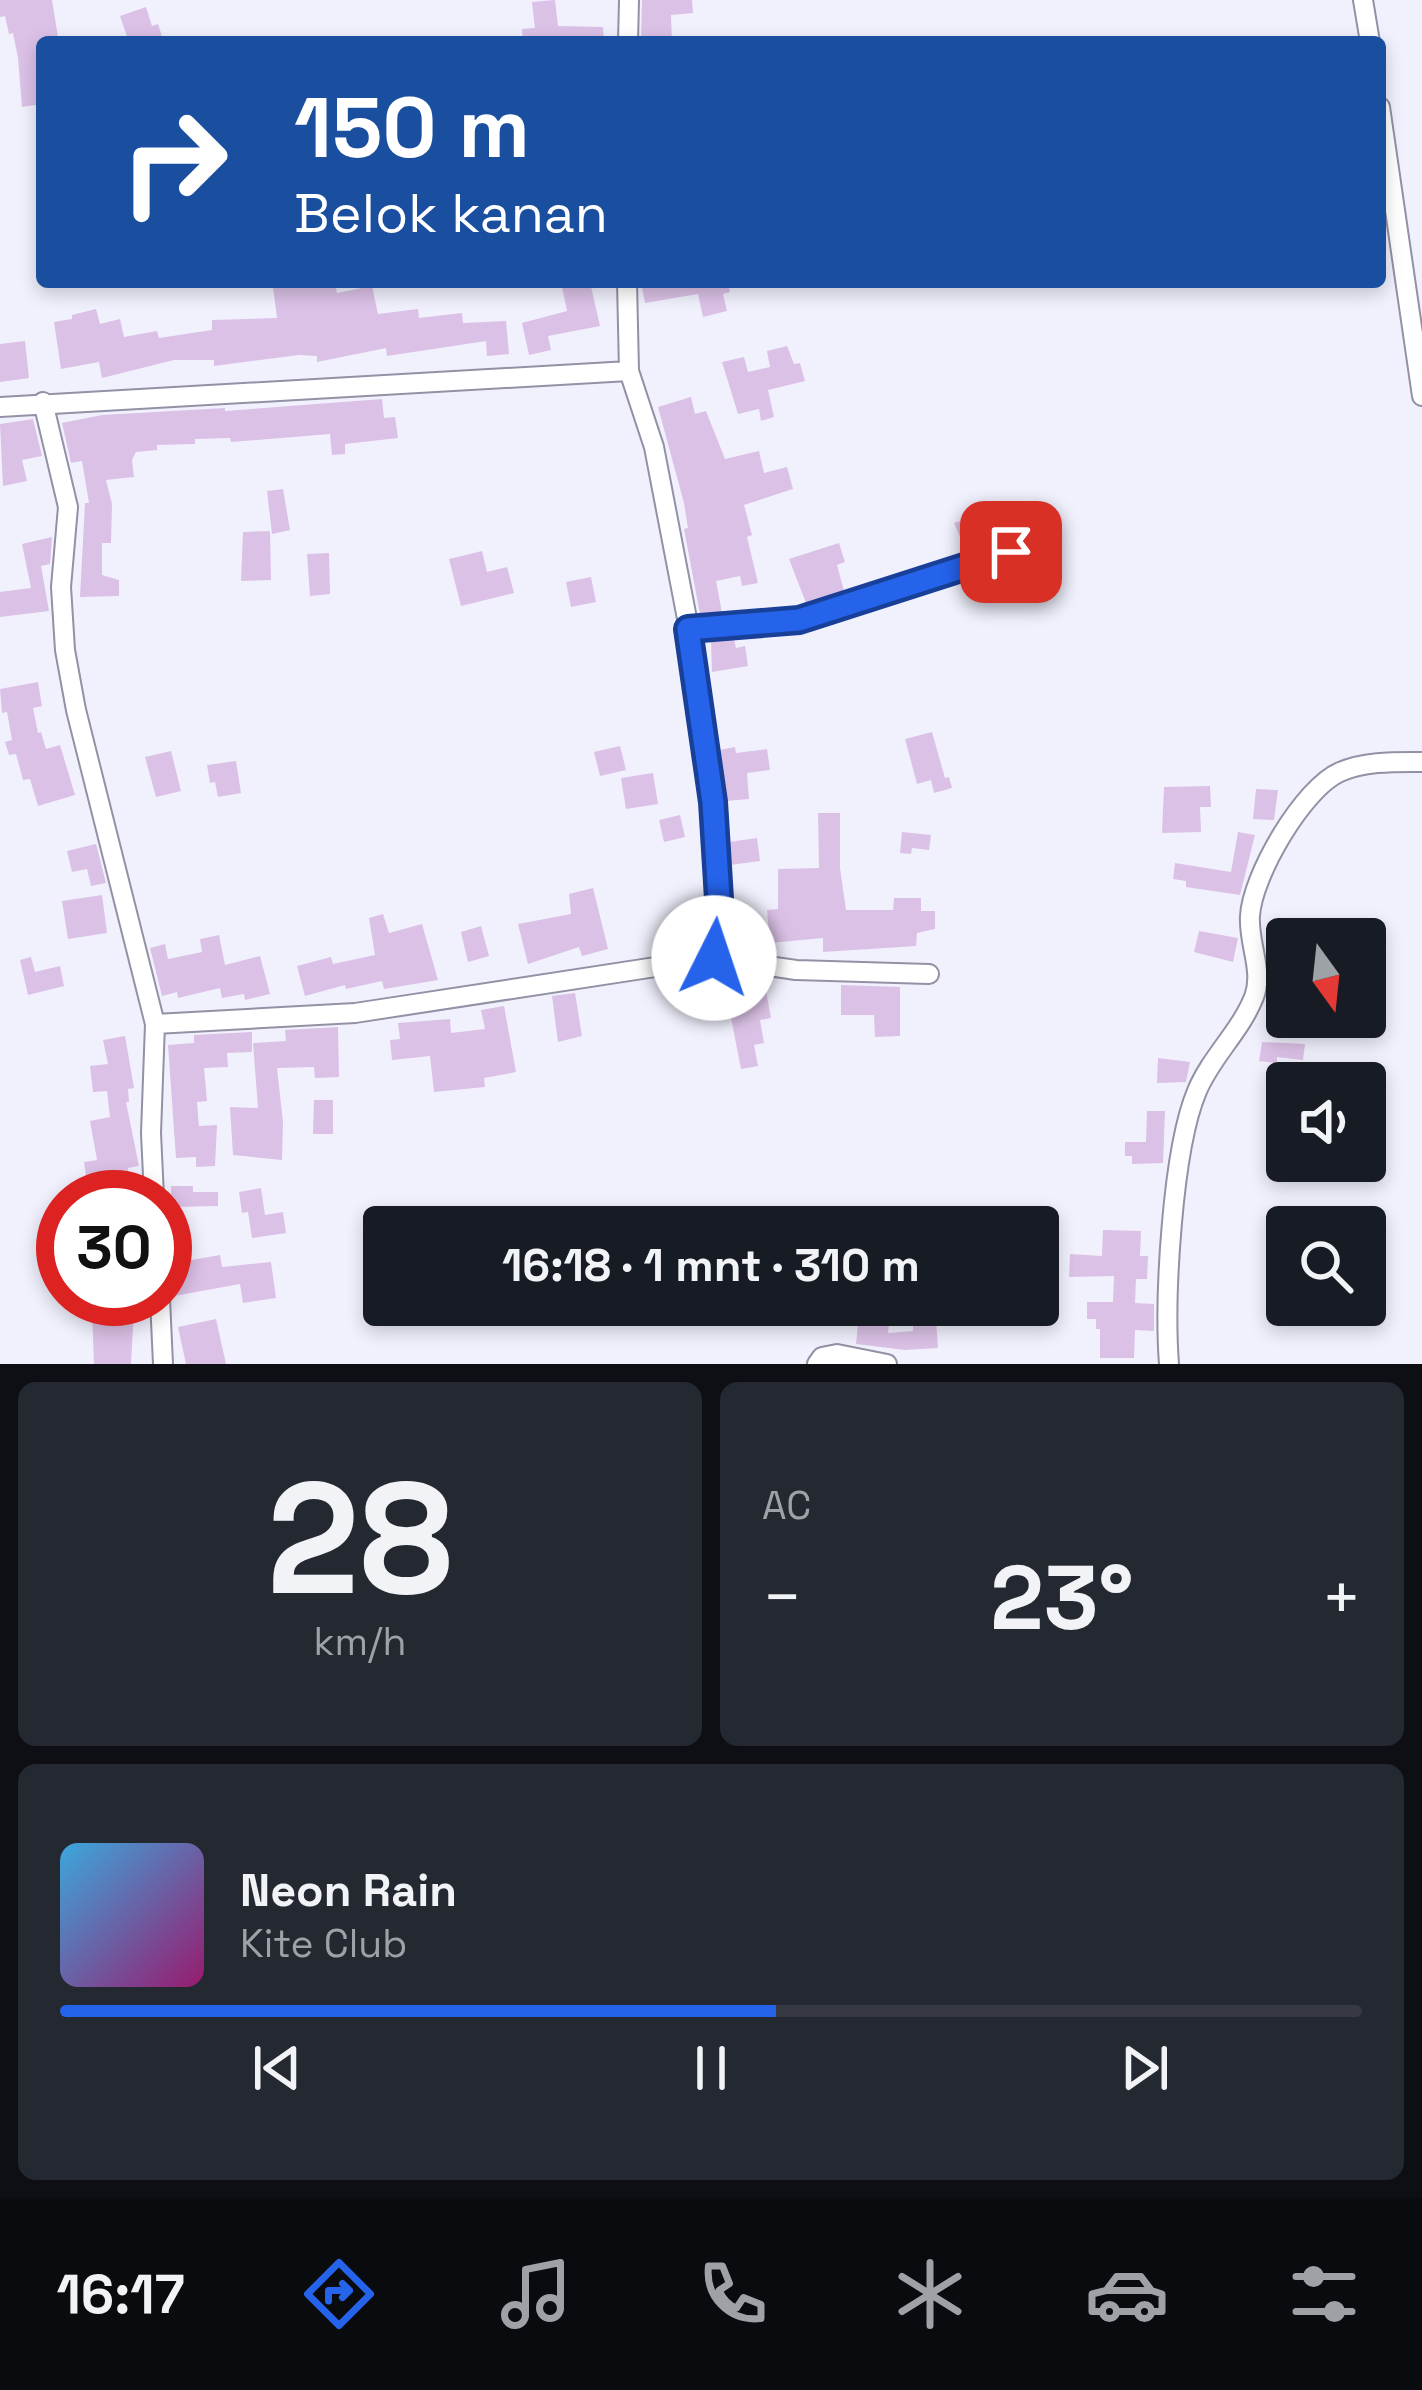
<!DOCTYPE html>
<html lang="id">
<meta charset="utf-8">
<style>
body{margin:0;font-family:"Space Grotesk",sans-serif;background:#242831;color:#f1f3f6;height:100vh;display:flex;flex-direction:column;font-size:45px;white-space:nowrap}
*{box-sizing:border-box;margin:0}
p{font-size:39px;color:#9ea1a6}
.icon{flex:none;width:66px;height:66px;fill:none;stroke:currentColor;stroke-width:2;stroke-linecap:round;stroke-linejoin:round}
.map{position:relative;height:1364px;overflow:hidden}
.details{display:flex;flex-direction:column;gap:18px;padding:18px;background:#0d0f14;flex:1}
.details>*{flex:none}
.banner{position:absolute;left:36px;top:36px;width:1350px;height:252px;border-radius:12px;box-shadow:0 6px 18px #0003;background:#1a4fa0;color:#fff;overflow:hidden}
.needle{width:78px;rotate:165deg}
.buttons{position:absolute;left:1266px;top:918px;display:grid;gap:24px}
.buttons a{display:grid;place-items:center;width:120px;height:120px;border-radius:12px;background:#171b24;box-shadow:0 6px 18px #0003;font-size:60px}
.speed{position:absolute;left:36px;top:1170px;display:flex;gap:24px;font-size:60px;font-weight:700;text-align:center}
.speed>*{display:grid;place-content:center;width:156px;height:156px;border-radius:50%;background:#171b24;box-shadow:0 6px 18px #0003;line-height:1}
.speed .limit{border:18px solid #d22;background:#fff;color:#111}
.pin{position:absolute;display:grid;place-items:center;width:102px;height:102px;color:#fff;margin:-51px;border-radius:24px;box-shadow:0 6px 18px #0006}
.me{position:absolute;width:132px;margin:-66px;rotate:4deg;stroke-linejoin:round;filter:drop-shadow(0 0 9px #0008)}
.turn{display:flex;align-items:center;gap:42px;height:252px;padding:0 60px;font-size:54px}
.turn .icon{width:156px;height:156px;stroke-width:2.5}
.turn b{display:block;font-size:84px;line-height:102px}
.big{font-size:90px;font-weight:800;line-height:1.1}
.details .card{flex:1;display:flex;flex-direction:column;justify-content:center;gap:18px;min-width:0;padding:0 42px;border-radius:18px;background:#242831}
.details .dial{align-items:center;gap:0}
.dial b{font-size:156px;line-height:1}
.song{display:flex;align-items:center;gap:36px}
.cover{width:144px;height:144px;border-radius:18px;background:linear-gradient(135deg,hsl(200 70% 55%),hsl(320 70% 35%))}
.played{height:12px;border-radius:6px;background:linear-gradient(90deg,#2563eb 55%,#363941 55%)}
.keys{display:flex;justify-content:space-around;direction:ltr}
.heat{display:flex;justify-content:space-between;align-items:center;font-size:66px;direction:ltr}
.details .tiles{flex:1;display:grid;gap:18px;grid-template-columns:1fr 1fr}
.card:last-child{grid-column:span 2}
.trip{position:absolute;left:363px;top:1206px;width:696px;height:120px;border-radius:12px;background:#171b24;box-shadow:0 6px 18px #0003;font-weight:800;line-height:120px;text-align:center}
.tabs{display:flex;height:192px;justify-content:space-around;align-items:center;background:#090b0e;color:#9ea1a6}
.tabs .icon{width:84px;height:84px}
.tabs .active{color:#2563eb}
.tabs b{font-size:54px;color:#f1f3f6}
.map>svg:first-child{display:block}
.building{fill:#dbc1e6}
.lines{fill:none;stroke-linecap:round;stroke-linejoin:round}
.minor-casing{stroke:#9291a5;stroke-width:22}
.minor{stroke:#fff;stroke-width:18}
.route-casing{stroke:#184099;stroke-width:30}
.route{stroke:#2563eb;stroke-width:21}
</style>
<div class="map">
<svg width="1422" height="1364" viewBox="0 0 1422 1364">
<rect width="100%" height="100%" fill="#f1f1fe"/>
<path class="building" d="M0 0H52L58 37 42 40V104L22 107 18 58 13 33 9 34 5 16 0 17Z
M555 0 558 26 603 27 604 42H523L522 29 535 28 532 2Z
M642 0H692L693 13 671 15 672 42H641Z
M146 7 152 26 158 24 164 42H129L120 16Z
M322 282H335L337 293 372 286 378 314 418 309 419 318 462 313 463 323 506 321 509 354 487 356 486 341 387 356 386 348 317 362V356L299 355 214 366V360H174L102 378 99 362 61 369 54 322 72 319V315L96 309 100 324 120 319 124 337 157 331 159 338 212 330V320L277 318 273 287 290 284 291 288Z
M561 282H590L600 326 548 336 551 350 529 355 522 323 567 311Z
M641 282H728L730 292 723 294 727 311 703 317 698 294 645 303Z
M25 341 29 378 0 382V344Z
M787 346 794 364 800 363 805 381 768 390 774 417 761 421 759 409 738 414 722 362 744 357 748 372 770 367 767 351Z
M691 397 695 414 706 411 725 459 759 451 764 473 787 467 793 489 744 505 752 535 747 537 758 583 742 586 740 576 716 581 722 613 700 614 684 529 688 528 684 503 658 407Z
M382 399 384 418 395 417 398 438 345 444V454L332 455 330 434 231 442 230 438 195 439V444L157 445V450L136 452 132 460 134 477 106 480 112 504 111 543H102V575L119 580V596L80 597 85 503H89L82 461 71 463 62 423 102 415 225 408V411Z
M33 419 42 456 22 460 27 481 3 486 0 424Z
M283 489 290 530 272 534 267 491Z
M986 512 998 539 967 552 954 523Z
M270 531 271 580 241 581 243 532Z
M52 537 50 564 41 566 49 611 0 617V592L31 588 22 544Z
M839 543 845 562 837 565 844 591 806 603 789 559Z
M482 551 487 572 507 567 514 593 461 606 449 559Z
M329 553 330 594 310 596 307 554Z
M591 577 596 602 571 607 566 582Z
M734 639 736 648 745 646 748 666 712 672 711 641Z
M38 682 42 706 33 708 38 733 41 732 46 749 60 745 75 795 38 806 30 779 23 780 16 754 9 755 5 742 12 740 7 712 2 713 0 689Z
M932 732 945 778 949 777 952 788 934 793 931 780 917 784 905 739Z
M620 746 626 770 600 776 594 752Z
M735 747 736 753 767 749 770 770 747 773 749 799 726 801 719 750Z
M171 751 181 791 156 797 145 757Z
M236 761 241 793 218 797 215 782 210 783 207 765Z
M653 773 658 804 626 809 621 778Z
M1210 786 1211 807H1200L1201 832 1162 833 1164 787Z
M1256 789 1278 790 1274 820 1253 819Z
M818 813H840V868L846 910H893L894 898H921V911H935V929L917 933 916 946 823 952V938L770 943 767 910 778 909V869L819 868Z
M680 815 685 837 664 842 659 820Z
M902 832 931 835 929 850 912 848 911 854 900 853Z
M1238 832 1255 835 1240 895 1186 887V881L1173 879 1175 863 1231 872Z
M757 838 760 861 730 865 729 842Z
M96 844 106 883 91 886 87 869 72 872 67 851Z
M593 888 608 949 582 956 579 947 528 964 518 924 571 914 569 894Z
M102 895 107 933 68 939 62 901Z
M383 914 389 933 422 924 438 980 384 989 382 981 346 989 345 985 305 996 297 966 331 957 333 964 375 955 369 918Z
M481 926 489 956 468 962 461 932Z
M1199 931 1238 938 1233 962 1194 952Z
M219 935 225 965 260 956 270 994 245 1000 244 994 222 998 220 988 178 998 177 992 162 996 150 948 165 944 168 959 202 952 200 939Z
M31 957 35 972 60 966 64 986 28 995 20 960Z
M841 985 900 987V1036L875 1037 874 1015H841Z
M753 987 755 994 766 991 771 1018 760 1020 764 1043 754 1045 758 1066 741 1069 726 992Z
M575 993 582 1036 558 1042 552 996Z
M504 1006 516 1072 484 1078 485 1087 434 1092 430 1056 392 1060 390 1040 400 1039 398 1023 450 1019 451 1033 485 1029 481 1010Z
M338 1027 339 1077 315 1078 314 1067 277 1068 283 1122 282 1160 233 1155 230 1107 258 1108 253 1043 286 1041 285 1030Z
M252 1032V1052L227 1053 228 1067 204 1068 207 1101 197 1102 199 1126 217 1125 215 1166 196 1167V1157L176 1158 168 1045 194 1043V1035Z
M125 1036 134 1088 128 1089 129 1102H126L139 1166 128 1168 129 1197H89L84 1162 97 1160 90 1121 110 1117 107 1091 93 1092 90 1066 108 1064 103 1040Z
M1262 1042 1305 1044 1303 1060 1277 1057V1063L1259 1061Z
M1158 1058 1190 1062 1186 1082 1157 1083Z
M314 1100H333V1134H313Z
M1147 1111H1165L1163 1163 1132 1164V1156H1125V1142H1146Z
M171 1186H193V1192H218V1206L171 1207Z
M261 1188 265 1215 283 1212 286 1233 252 1238 248 1212 242 1213 239 1192Z
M1103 1230 1141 1231 1140 1256H1148L1147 1279H1136L1135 1303 1154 1304V1331L1135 1330 1134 1358H1100V1329H1096V1319H1087V1302H1113L1114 1276 1069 1277 1070 1254 1102 1256Z
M220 1255 222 1267 271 1262 276 1298 243 1303 240 1284 174 1296 170 1273 188 1270 186 1261Z
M134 1309 131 1364H94L92 1310Z
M851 1313 890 1316 888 1333 913 1331V1322L936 1320 938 1348 905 1350 856 1344 858 1325 850 1324Z
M216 1319 226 1364H186L178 1327Z"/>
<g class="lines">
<g class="minor-casing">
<path id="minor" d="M1363 0 1370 42
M628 42 629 0
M1380 107 1422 396
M43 402 68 507 61 587 65 650 76 710 155 1024
M0 407 629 371
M689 629 799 620 1011 552
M714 958 796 970 929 974
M154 1197 151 1133 155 1024 355 1013 714 958 720 915 713 803 689 629 654 447 629 371 627 282
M160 1299 163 1364
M817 1364 822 1357 837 1354 887 1364
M1169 1364C1164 1299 1172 1150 1197 1091 1211 1057 1240 1032 1254 997 1264 971 1248 943 1250 916 1252 876 1303 788 1340 772 1365 761 1395 762 1422 762"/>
</g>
<use href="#minor" class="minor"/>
</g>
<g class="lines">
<g class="route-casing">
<path id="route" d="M714 958 720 915 713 802 688 629 799 620 1011 552"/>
</g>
<use href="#route" class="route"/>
</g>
</svg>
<div class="buttons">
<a><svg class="needle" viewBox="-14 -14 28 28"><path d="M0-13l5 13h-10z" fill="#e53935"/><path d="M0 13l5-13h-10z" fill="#9ea1a6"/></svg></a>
<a><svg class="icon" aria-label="sound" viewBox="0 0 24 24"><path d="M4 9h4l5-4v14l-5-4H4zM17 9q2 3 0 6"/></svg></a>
<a><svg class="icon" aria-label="search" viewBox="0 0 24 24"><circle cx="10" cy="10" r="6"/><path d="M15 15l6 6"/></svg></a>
</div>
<div class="speed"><div class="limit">30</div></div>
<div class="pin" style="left:1011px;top:552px;background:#d93025"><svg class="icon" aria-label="arrive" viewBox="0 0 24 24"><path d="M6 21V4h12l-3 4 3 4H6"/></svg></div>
<svg class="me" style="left:714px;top:958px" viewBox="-20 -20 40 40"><circle r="19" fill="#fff"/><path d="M0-13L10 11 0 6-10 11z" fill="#2563eb"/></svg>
<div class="trip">16:18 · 1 mnt · 310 m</div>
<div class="banner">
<div class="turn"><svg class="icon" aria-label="right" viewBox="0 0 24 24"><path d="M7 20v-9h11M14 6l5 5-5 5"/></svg><div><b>150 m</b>Belok kanan</div></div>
</div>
</div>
<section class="details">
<div class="tiles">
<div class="card dial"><b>28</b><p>km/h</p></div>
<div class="card"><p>AC</p>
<div class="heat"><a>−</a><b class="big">23°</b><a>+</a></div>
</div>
<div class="card">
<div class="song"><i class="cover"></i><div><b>Neon Rain</b><p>Kite Club</p></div></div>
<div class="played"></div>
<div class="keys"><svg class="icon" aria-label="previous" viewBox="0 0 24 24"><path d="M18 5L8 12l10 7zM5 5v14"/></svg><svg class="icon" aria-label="pause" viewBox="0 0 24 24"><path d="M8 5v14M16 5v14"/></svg><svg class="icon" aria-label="next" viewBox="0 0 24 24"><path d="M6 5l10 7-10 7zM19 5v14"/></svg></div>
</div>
</div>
</section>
<nav class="tabs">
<b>16:17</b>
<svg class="icon active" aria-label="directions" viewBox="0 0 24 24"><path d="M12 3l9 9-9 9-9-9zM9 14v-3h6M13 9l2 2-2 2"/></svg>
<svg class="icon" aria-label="music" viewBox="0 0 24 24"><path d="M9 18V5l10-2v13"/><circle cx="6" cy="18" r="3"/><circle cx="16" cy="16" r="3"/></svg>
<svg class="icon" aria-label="phone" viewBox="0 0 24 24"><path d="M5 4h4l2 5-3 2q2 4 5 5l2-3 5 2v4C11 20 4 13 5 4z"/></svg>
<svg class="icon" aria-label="climate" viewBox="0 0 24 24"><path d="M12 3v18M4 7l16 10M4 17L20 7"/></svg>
<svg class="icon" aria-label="car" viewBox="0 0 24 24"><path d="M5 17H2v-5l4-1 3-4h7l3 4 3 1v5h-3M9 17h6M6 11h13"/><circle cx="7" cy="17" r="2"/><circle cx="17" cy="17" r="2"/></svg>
<svg class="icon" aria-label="filters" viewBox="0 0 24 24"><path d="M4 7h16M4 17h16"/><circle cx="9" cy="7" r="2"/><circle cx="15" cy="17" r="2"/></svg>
</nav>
